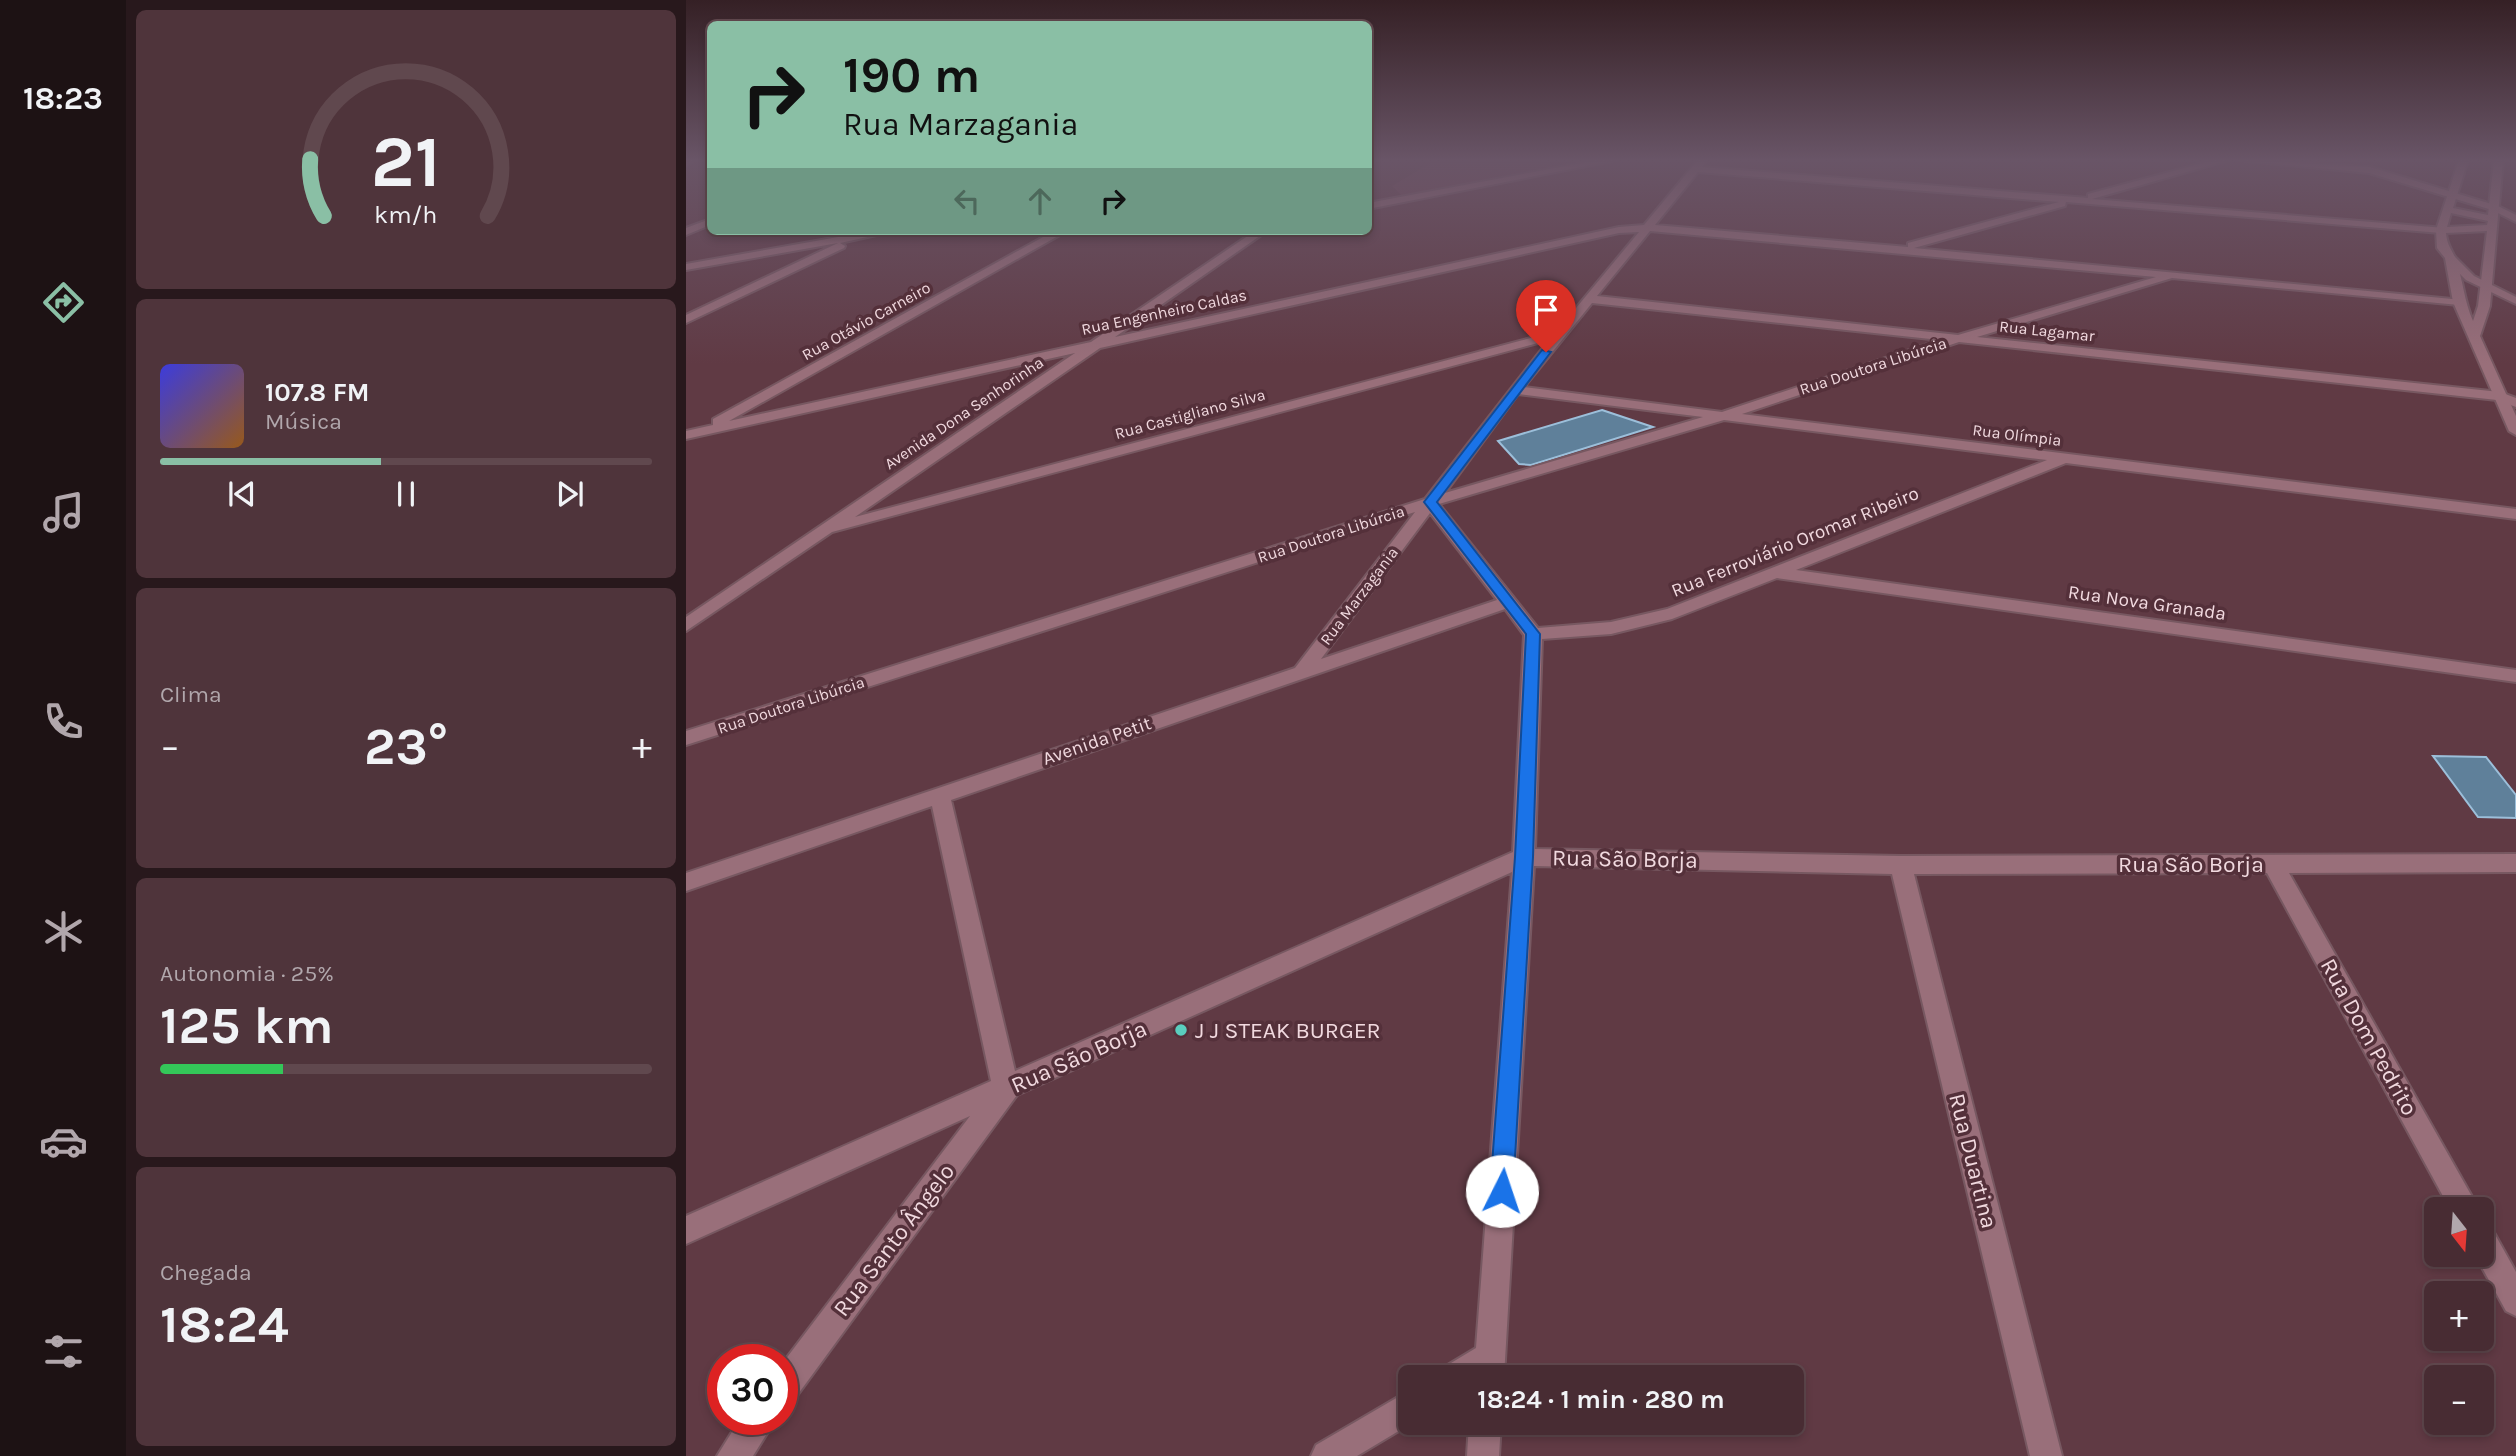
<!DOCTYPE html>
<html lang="pt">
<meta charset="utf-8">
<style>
body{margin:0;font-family:Karla,sans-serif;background:#4f343b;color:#f1f3f6;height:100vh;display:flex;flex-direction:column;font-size:26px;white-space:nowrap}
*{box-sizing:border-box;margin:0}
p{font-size:23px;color:#b1a7ac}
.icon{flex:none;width:38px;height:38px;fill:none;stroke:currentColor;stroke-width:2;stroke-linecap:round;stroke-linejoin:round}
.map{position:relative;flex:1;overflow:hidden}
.panel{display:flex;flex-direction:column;gap:10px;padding:10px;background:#28181c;width:560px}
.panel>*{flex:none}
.guide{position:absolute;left:21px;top:21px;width:665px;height:214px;border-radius:10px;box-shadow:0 4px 10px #0003,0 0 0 2px #60484e;background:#8abfa5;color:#111;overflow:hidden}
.needle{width:46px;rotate:163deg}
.tools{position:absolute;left:1738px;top:1197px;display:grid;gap:14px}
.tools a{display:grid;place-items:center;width:70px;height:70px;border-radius:10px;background:#482c33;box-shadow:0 4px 10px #0003,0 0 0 2px #60484e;font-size:35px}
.speed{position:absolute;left:21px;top:1344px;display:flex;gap:14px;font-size:35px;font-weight:700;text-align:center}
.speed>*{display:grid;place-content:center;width:91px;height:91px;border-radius:50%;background:#482c33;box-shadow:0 4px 10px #0003,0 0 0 2px #60484e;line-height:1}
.speed .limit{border:10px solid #d22;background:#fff;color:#111}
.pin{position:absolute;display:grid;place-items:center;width:60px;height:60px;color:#fff;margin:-72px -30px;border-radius:50% 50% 50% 0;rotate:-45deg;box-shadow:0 0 7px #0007}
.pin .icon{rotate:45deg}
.me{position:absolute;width:77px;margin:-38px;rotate:4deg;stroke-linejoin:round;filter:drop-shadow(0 0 5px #0008)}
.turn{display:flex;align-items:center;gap:24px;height:147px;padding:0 21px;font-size:32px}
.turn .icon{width:91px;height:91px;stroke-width:2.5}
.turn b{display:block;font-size:49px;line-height:60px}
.lanes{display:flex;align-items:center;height:66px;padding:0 21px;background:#0003;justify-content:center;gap:35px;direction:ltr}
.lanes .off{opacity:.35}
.big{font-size:52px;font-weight:700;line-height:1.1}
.panel .widget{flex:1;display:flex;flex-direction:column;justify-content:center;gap:10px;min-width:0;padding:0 24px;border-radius:10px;background:#4f343b}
.panel .dial{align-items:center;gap:0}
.dial svg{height:182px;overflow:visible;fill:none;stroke:#60484e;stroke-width:7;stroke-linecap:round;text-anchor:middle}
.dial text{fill:#f1f3f6;stroke:none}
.song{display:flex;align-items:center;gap:21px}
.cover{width:84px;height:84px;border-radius:10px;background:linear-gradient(135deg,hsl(240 70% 55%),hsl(30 70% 35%))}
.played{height:7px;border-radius:4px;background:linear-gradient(90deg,#8abfa5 45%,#60484e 45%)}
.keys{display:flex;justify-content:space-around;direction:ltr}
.heat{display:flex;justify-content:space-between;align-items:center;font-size:38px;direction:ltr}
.charge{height:10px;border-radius:5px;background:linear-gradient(90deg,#34c759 25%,#60484e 0)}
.trip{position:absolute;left:712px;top:1365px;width:406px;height:70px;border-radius:10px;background:#482c33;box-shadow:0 4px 10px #0003,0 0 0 2px #60484e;font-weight:700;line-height:70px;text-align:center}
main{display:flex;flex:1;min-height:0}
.dock{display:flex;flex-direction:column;width:126px;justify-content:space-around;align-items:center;background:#1d1214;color:#b1a7ac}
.dock .icon{width:49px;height:49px}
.dock .current{color:#8abfa5}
.dock b{font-size:32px;color:#f1f3f6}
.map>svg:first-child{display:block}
.built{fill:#6f4350}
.building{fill:#5f809a;stroke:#9cbfda;stroke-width:2}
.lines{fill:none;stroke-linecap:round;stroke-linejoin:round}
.minor-casing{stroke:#775861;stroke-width:4}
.tertiary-casing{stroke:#775861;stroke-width:4}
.minor{fill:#996f7a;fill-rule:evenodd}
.tertiary{fill:#996f7a;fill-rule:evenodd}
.route{fill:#1a73e8;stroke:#114b97;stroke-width:2}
.poi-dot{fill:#5acebe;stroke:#54303a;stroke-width:2.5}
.labels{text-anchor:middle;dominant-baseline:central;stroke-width:7;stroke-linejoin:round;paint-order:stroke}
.far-street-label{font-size:16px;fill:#f1d9df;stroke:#54303a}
.street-label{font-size:19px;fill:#f1d9df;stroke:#54303a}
.near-street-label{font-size:23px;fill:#f1d9df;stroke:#54303a}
.near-poi-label{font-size:23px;fill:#f1d9df;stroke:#54303a;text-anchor:start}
</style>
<main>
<nav class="dock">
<b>18:23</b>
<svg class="icon current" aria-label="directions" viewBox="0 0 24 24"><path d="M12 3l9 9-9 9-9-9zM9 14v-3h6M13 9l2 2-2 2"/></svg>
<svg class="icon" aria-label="music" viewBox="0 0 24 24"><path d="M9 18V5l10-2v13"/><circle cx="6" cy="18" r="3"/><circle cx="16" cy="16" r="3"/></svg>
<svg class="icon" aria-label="phone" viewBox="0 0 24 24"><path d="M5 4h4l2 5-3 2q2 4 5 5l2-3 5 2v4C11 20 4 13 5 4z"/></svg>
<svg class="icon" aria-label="climate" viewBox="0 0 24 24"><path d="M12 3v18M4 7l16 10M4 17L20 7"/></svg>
<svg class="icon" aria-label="car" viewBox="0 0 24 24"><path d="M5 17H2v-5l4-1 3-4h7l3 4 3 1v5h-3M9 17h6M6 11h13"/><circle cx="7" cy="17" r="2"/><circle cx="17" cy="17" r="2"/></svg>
<svg class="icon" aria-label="filters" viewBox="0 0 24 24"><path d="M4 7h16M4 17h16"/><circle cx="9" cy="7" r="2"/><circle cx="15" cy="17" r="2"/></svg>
</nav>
<section class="panel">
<div class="widget dial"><svg viewBox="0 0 100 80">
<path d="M14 69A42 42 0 1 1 86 69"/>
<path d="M14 69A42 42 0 0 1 8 44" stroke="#8abfa5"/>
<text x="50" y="56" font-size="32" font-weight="700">21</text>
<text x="50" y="72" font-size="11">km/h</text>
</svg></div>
<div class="widget">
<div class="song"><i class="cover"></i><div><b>107.8 FM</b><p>Música</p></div></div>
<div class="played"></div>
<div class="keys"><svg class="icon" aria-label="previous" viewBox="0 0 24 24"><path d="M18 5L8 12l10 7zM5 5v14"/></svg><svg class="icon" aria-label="pause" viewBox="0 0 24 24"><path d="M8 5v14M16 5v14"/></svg><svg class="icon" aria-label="next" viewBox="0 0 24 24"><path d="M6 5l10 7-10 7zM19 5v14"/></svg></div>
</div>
<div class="widget"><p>Clima</p>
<div class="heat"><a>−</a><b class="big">23°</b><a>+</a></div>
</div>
<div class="widget"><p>Autonomia · 25%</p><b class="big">125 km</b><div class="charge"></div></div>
<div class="widget"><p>Chegada</p><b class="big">18:24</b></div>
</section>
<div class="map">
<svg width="1830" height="1456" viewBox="0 0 1830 1456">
<rect width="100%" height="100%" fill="#603a44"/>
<path class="built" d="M775 160H858L868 166 716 196 706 186 748 161Z"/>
<path class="building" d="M916 410 967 427 845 465 833 464 812 441Z
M1747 756 1800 757 1830 795V818L1792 817Z"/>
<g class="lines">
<g class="minor-casing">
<path id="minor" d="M0 160H9L0 165Z
M912 160H931L682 209V203Z
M1012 160 1020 161 1016 167 1402 198V194L1528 160H1543L1406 199 1759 228V232L1755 233 1380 202 1379 206 1228 248 1777 300V304L1773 305 1486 278 1291 337 1814 392 1830 398V407L1811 400 1273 342 1056 414 1830 509V519L1380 463 1110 570 1830 670V682L1091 578 986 619 925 634 856 639 849 849 1215 856 1830 854V872L1603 873 1793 1209H1764L1581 873 1228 874 1376 1456H1344L1206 874 848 866 818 1377H756L760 1366 790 1348 826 872 331 1095 107 1401 96 1406V1364L284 1116 0 1244V1216L305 1081 246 806 0 891V873L609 668 729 512 0 745V731L739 499 863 340 146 532 0 631V617L389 353 0 439V431L27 425V419L368 231H381L43 421 405 342 569 231H581L429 337 933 227 958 225ZM1012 172 1373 202 1222 243V247L969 225ZM964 231 1470 277 1272 335 911 296ZM953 232 871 331 169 517 414 348 933 233ZM906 303 1254 340 1036 412 838 387ZM832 394 1017 417 759 493ZM1038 420 1361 460 981 609 925 622 852 628 753 504ZM744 513 811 600 635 659ZM819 609 838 635 827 852 329 1071 265 800Z
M1551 160 1684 167 1812 206 1830 215V222L1806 210 1683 173Z
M24 219V225L0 235V228Z
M186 231H209L154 243 159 246 158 248 0 323V315L152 243 0 270V264Z
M1760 256H1768L1788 276 1830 297V304L1780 280 1760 260Z
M1796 1225 1806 1229 1830 1272V1316L1820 1311 1789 1255H1796Z
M724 1390 726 1423 671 1456H625L630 1445Z
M54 1419H90L67 1456H31Z
M783 1423H815L813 1456H781Z"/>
</g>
<g class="tertiary-casing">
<path id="tertiary" d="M1773 160H1782L1767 208 1802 215 1808 160H1817L1804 306 1794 336 1830 416V435L1823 431 1767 302 1759 258 1751 248 1750 230ZM1765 213 1802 221 1801 225 1761 227ZM1801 231 1792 306 1787 321C1778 301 1777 280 1770 260 1766 249 1761 246 1760 233Z"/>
</g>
<use href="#minor" class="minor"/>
<use href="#tertiary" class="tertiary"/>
</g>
<linearGradient id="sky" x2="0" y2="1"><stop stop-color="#352025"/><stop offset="0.44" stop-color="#695567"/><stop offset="1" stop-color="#695567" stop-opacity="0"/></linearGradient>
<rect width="1830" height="364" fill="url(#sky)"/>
<path class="route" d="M856 350 865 352 751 502 854 634 847 857 827 1191 824 1199 816 1202 808 1199 804 1191 829 857 840 634 738 502Z"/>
<circle class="poi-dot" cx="495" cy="1030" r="7"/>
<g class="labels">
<g class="far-street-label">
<text transform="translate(478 312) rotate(-12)">Rua Engenheiro Caldas</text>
<text transform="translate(180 321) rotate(-29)">Rua Otávio Carneiro</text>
<text transform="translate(1361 331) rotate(6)">Rua Lagamar</text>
<text transform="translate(1187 366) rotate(-18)">Rua Doutora Libúrcia</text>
<text transform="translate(278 413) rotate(-34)">Avenida Dona Senhorinha</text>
<text transform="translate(504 414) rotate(-15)">Rua Castigliano Silva</text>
<text transform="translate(1331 435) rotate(7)">Rua Olímpia</text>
<text transform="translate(645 534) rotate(-18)">Rua Doutora Libúrcia</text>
<text transform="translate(673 596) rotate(-53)">Rua Marzagania</text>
<text transform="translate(105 705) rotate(-18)">Rua Doutora Libúrcia</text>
</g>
<g class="street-label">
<text transform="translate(1109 542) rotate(-22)">Rua Ferroviário Oromar Ribeiro</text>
<text transform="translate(1461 603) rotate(8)">Rua Nova Granada</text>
<text transform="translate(411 741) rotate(-19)">Avenida Petit</text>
</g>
<g class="near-street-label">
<text transform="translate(939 859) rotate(1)">Rua São Borja</text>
<text x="1505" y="864">Rua São Borja</text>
<text transform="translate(1683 1037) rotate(61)">Rua Dom Pedrito</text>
<text transform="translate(393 1057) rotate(-24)">Rua São Borja</text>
<text transform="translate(1287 1161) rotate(76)">Rua Duartina</text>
<text transform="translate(208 1240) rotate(-53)">Rua Santo Ângelo</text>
</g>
<g class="near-poi-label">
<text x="509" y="1030">J J STEAK BURGER</text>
</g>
</g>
</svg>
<div class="tools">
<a><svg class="needle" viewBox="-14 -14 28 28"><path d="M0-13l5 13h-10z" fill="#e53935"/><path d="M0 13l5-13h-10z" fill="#b1a7ac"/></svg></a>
<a>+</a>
<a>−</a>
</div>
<div class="speed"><div class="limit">30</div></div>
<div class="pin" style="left:860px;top:352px;background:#d93025"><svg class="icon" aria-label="arrive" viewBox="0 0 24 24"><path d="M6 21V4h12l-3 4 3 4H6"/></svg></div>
<svg class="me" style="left:816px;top:1191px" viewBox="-20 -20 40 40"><circle r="19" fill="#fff"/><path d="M0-13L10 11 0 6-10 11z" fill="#1a73e8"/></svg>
<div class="trip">18:24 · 1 min · 280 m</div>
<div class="guide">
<div class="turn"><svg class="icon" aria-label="right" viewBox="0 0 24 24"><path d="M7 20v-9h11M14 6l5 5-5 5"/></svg><div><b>190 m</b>Rua Marzagania</div></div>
<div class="lanes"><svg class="icon off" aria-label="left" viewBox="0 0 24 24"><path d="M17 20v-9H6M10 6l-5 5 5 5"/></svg><svg class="icon off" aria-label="ahead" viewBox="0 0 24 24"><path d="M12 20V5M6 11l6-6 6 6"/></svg><svg class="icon" aria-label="right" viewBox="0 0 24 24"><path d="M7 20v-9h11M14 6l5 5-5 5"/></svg></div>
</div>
</div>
</main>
